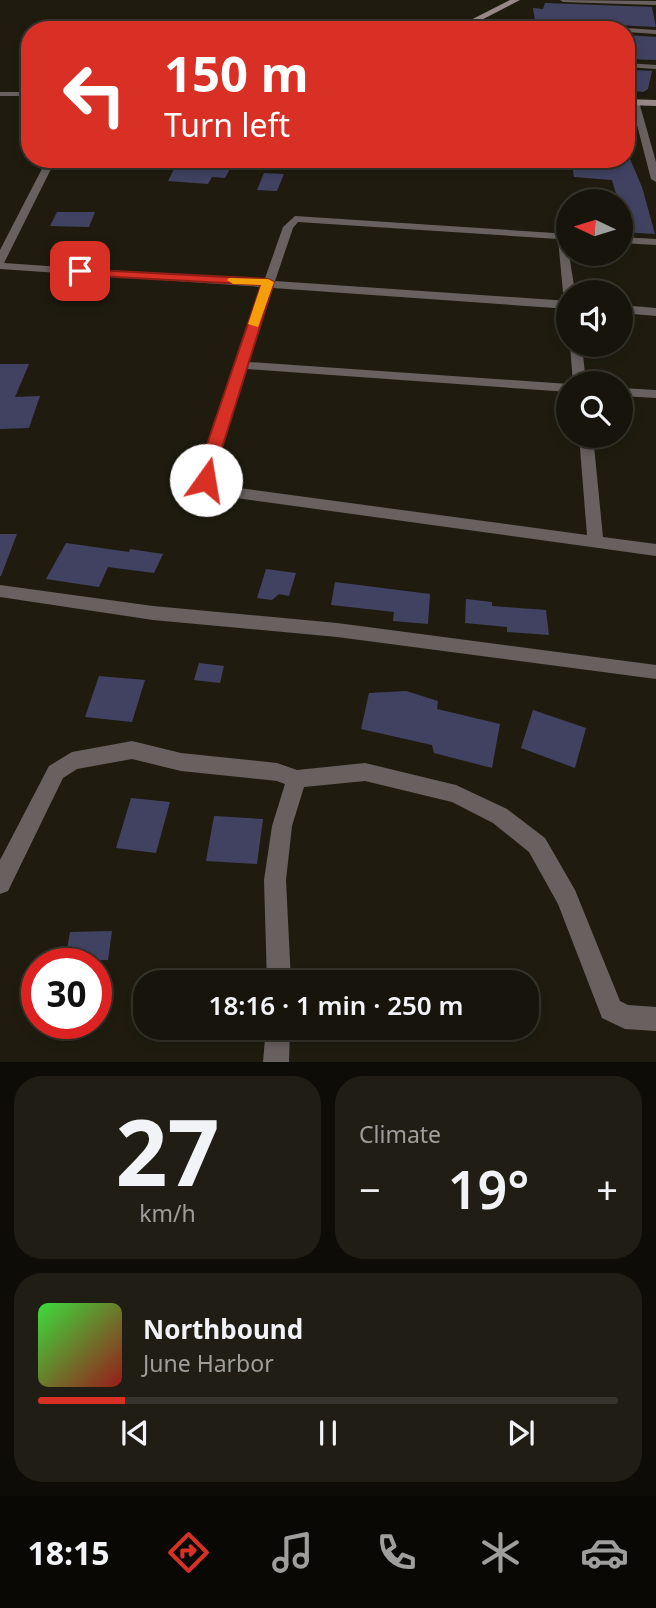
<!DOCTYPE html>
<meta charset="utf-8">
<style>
body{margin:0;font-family:"Noto Sans",sans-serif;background:#201e14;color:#f1f3f6;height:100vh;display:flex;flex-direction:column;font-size:26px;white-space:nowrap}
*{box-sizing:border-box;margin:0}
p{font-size:23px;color:#9e9f9d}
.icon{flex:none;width:38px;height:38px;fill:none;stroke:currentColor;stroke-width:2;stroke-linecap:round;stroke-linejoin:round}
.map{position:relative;height:1062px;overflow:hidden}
.drawer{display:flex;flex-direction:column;gap:14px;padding:14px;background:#0d0c06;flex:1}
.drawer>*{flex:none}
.banner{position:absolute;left:21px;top:21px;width:614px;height:147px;border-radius:28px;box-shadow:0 4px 10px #0003,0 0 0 2px #36342c;background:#d93025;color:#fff;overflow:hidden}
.needle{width:46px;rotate:274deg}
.buttons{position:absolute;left:556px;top:189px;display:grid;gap:14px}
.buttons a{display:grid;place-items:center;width:77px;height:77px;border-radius:50%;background:#17150b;box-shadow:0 4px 10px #0003,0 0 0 2px #36342c;font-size:35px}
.speed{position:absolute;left:21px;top:948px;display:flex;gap:14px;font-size:35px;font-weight:700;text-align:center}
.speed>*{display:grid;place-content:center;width:91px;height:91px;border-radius:50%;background:#17150b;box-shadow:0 4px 10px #0003,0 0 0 2px #36342c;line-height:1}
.speed .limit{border:10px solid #d22;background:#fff;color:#111}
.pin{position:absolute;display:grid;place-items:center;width:60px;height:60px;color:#fff;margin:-30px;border-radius:14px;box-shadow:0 4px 10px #0006}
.me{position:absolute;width:77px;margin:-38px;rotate:13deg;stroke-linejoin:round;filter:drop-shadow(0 0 5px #0008)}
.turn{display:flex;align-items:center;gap:24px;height:147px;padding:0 28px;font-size:32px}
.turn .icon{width:91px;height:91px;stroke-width:2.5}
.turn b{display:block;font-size:49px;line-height:60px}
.big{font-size:52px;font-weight:600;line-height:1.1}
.drawer .card{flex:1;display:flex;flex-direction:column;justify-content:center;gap:10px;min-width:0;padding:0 24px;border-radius:28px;background:#201e14}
.drawer .dial{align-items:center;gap:0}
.dial b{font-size:91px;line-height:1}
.song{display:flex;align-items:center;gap:21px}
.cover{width:84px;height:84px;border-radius:10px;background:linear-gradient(135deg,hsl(120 70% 55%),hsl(0 70% 35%))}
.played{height:7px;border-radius:4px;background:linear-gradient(90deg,#d93025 15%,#36342c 15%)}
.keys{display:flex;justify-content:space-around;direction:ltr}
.heat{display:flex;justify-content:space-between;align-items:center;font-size:38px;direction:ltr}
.drawer .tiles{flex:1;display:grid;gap:14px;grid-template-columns:1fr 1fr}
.card:last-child{grid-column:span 2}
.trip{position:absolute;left:133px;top:970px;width:406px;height:70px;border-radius:28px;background:#17150b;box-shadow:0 4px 10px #0003,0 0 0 2px #36342c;font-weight:600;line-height:70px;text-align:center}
.dock{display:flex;height:112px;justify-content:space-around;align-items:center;background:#090804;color:#9e9f9d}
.dock .icon{width:49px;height:49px}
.dock .active{color:#d93025}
.dock b{font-size:32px;color:#f1f3f6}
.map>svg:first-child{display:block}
.building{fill:#414262}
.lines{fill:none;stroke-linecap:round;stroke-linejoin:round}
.street{fill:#69615f;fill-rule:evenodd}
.secondary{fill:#968985;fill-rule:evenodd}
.route{fill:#d93025;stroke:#8d1f18;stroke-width:2}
.slow{fill:#f59e0b}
</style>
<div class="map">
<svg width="656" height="1062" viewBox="0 0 656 1062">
<rect width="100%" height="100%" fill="#1f1c0f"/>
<path class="building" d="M545 3 652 7 656 27 535 21 533 8 543 9Z
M626 35 656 37V60L626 59Z
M633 70 652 71 648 89 643 92 627 90Z
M179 159H231L229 165H232L225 178 212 177 208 184 168 181Z
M571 159H630L642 187 655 234 621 232V197H617L612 180 574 177Z
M264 173 284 174 277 191 257 190Z
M57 212H95L89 227 50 226Z
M0 364H29L15 397 40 396 29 428 0 429Z
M0 534H17L1 576H0Z
M66 543 129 552 130 549 163 554 154 573 108 567 99 587 46 579Z
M266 569 296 573 289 596 279 594 272 600 257 598Z
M335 582 430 594 428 624 393 621 394 612 331 605Z
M466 599 492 602V606L546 610 549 635 507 632V627L465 623Z
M199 663 224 666 220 683 194 680Z
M99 676 145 680 132 722 85 717Z
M406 691 438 701 437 709 500 724 492 768 434 753 432 745 361 729 369 693Z
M533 710 586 728 575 768 521 748Z
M131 798 170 802 156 853 116 848Z
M214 816 263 819 257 864 206 861Z
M112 931 108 960 65 961 70 932Z"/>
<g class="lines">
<path class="street" d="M560 0 656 1V5L563 2Z
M471 21 617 28 620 30 469 24Z
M626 28 656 30V34L626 32V30H623Z
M626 63 656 65V69L626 67Z
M0 92H30V96H0Z
M635 100 639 102 656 162V182L651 179 631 102Z
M47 159H56L4 263 264 281 283 227 295 216 569 234V254L575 292H569V295L563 292 558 239 298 222 293 228 275 281 569 301V309L273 288 249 362 569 384V392L247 369 213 471V478L224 486 587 535 579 436H593L603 537 656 544V556L215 495 201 484 199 471 262 287 0 269V250Z
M153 159H162L153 170 148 167Z
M241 159H250L245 169 242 170 237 167Z
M621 237 656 239V245L621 243Z
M621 305 656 308V316L621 313Z
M570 345H582L586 383H573Z
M621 388 656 390V398L621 396Z
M0 585 153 606 337 623 656 665V679L337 637 153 620 0 597Z
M132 741 181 753 277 763 297 770 365 763 456 785 507 809 545 838 575 890 620 1001 628 1005 656 1007V1031L625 1029 602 1018 558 904 529 852 493 823 452 802 365 781 304 787 292 826 286 880 291 982H267L264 880 272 826 285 784 277 781 181 771 132 759 77 769 63 778 8 891 0 894V860L49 766 72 752Z
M266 1027H290L289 1062H263Z"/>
<path class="secondary" d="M510 0H520L462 30H451Z
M626 99 656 100V106L626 105Z"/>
</g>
<path class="route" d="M76 269 268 279 274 282 211 483H200L198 471 261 285 80 275 75 271Z"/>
<path class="slow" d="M229 278 268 279 274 282 258 327 248 324 261 285 233 284 227 280Z"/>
</svg>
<div class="buttons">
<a><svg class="needle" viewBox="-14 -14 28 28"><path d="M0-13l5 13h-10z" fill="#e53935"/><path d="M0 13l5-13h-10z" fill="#9e9f9d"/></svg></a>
<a><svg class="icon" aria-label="sound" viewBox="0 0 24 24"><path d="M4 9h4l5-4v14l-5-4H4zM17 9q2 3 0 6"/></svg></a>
<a><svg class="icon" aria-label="search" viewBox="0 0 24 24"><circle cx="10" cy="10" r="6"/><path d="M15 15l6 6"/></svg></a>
</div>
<div class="speed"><div class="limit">30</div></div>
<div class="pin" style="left:80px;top:271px;background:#d93025"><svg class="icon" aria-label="arrive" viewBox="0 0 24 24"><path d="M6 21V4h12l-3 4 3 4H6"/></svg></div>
<svg class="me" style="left:206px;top:480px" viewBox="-20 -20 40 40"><circle r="19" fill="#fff"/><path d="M0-13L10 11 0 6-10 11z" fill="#d93025"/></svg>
<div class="trip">18:16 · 1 min · 250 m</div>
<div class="banner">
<div class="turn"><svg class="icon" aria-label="left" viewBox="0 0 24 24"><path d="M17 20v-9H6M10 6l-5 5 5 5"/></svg><div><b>150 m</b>Turn left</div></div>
</div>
</div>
<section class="drawer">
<div class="tiles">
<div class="card dial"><b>27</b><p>km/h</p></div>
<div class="card"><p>Climate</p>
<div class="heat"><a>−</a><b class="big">19°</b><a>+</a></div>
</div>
<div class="card">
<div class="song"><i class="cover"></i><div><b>Northbound</b><p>June Harbor</p></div></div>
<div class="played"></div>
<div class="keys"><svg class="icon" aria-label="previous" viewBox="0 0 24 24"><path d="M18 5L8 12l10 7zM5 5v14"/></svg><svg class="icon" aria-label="pause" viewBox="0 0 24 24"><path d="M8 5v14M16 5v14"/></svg><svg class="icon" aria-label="next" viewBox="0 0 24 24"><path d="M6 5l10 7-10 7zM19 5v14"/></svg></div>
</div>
</div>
</section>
<nav class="dock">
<b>18:15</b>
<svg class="icon active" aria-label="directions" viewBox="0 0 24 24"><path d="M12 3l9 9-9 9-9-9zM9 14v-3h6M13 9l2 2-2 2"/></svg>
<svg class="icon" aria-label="music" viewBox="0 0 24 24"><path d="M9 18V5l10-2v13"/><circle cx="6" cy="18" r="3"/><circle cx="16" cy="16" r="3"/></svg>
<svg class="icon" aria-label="phone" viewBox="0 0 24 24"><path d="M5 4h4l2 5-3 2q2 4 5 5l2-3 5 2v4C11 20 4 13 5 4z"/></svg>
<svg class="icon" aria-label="climate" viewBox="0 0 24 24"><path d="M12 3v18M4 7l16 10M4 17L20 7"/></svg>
<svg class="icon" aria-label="car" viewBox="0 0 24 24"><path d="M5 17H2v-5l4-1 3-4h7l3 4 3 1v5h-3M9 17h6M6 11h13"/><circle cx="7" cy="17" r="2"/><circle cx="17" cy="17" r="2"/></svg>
</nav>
